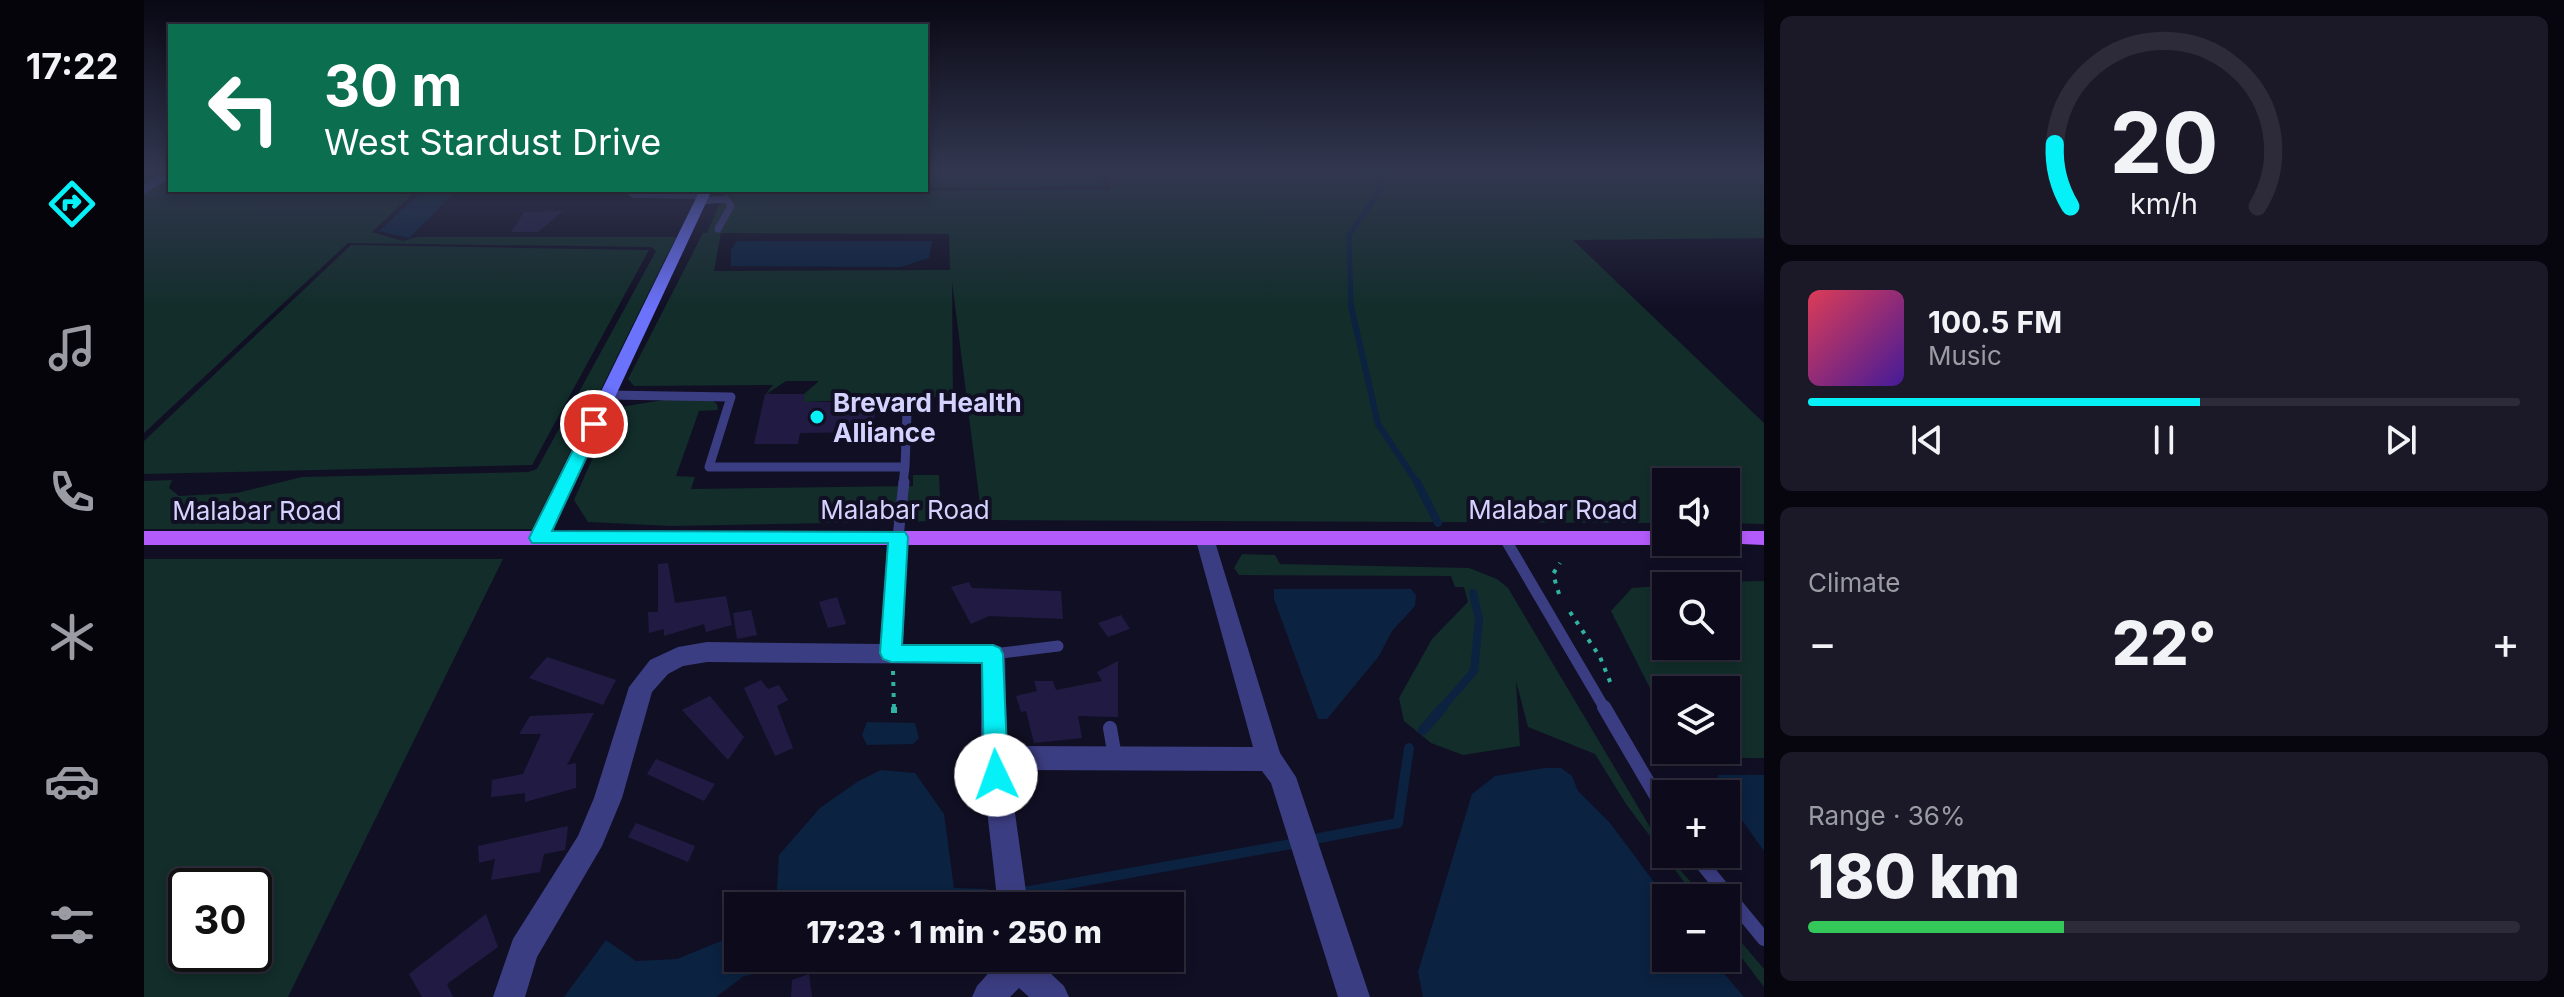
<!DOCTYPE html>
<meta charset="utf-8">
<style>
body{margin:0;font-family:Inter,sans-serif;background:#1b1928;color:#f1f3f6;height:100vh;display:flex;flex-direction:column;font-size:30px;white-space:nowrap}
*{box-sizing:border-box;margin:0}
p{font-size:26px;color:#9a9ba3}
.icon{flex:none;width:44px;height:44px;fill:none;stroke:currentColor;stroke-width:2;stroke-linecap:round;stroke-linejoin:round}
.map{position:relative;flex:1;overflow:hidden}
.sheet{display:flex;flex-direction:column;gap:16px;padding:16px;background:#07060f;width:800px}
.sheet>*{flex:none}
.top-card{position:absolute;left:24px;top:24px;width:760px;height:168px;border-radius:0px;box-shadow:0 4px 12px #0003,0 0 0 2px #2d2b3a;background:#0b6e4f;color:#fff;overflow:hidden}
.buttons{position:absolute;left:1508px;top:468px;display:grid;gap:16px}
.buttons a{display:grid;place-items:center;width:88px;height:88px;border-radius:0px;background:#0d0b1b;box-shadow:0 4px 12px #0003,0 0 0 2px #2d2b3a;font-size:40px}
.speed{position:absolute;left:24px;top:868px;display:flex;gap:16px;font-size:40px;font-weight:700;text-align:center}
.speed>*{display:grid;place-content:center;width:104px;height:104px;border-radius:50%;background:#0d0b1b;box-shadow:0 4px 12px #0003,0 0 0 2px #2d2b3a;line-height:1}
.speed .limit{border:4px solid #111;border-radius:12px;background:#fff;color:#111}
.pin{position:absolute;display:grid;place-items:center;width:68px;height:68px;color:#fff;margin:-34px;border:4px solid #fff;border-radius:50%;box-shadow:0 2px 8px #0007}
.me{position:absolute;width:88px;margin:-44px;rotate:357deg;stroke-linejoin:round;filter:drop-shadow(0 0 6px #0008)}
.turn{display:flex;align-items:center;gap:28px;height:168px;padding:0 24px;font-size:36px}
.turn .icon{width:104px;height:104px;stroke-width:2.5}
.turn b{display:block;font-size:56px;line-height:68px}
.big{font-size:60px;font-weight:800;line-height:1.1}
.sheet .widget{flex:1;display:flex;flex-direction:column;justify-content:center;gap:12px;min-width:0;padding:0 28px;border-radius:12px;background:#1b1928}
.sheet .dial{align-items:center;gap:0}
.dial svg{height:208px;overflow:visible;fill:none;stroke:#2d2b3a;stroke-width:7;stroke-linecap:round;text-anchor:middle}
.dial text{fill:#f1f3f6;stroke:none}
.song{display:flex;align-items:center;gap:24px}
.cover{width:96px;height:96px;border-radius:12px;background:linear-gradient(135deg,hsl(350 70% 55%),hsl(260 70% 35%))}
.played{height:8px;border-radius:4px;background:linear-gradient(90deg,#05f0f7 55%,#2d2b3a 55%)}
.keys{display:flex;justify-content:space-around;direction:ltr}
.heat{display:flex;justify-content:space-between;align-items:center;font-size:44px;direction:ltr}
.charge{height:12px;border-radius:6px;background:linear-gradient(90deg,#34c759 36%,#2d2b3a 0)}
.trip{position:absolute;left:580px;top:892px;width:460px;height:80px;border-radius:0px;background:#0d0b1b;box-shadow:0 4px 12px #0003,0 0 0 2px #2d2b3a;font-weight:800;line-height:80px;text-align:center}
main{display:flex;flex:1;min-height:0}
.tabs{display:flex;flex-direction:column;width:144px;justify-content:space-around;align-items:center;background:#05040b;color:#9a9ba3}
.tabs .icon{width:56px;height:56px}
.tabs .selected{color:#05f0f7}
.tabs b{font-size:36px;color:#f1f3f6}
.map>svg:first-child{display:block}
.green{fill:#122d2a;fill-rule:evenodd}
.water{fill:#0b2240}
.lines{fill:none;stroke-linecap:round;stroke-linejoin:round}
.stream-far3{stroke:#0b2240;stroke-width:5}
.stream-far2{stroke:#0b2240;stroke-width:6}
.stream-far1{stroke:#0b2240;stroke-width:8}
.stream{stroke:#0b2240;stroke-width:10}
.building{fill:#211b44}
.path-far1{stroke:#31b3a2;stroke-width:4;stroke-dasharray:4 7;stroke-linecap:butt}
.path{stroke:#31b3a2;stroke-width:6;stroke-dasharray:6 9;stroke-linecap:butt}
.lane-far3{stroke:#3b3d82;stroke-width:7}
.lane-far2{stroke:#3b3d82;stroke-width:9}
.lane-far1{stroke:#3b3d82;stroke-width:11}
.lane{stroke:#3b3d82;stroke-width:14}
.street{fill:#3b3d82;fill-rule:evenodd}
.secondary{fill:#6b72fc;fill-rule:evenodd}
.primary{fill:#b45cfb;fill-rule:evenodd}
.route{fill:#05f0f7;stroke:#039ca1;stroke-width:2}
.poi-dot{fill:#05f0f7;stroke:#110f24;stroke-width:3}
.labels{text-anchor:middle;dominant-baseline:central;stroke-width:8;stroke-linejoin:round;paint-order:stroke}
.poi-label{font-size:26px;font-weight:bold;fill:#d4d2fe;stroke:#110f24;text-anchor:start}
.street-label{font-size:26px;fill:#d4d2fe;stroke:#110f24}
</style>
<main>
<nav class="tabs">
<b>17:22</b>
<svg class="icon selected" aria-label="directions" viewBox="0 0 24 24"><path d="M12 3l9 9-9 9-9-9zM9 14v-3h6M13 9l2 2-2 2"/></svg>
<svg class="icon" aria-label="music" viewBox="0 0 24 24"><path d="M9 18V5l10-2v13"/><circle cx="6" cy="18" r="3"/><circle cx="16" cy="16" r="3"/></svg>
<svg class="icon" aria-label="phone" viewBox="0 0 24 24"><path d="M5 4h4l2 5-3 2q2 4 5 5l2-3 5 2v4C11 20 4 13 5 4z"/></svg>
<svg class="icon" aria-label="climate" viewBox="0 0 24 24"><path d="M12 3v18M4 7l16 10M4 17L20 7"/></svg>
<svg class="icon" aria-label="car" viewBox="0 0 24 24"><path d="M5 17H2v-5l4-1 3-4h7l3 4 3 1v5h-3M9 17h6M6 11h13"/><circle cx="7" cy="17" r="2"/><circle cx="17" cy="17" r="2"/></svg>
<svg class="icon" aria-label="filters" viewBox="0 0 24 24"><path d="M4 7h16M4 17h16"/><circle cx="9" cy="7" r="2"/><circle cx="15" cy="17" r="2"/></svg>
</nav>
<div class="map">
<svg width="1620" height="997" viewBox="0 0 1620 997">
<rect width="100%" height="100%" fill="#110f24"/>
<path class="green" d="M0 169H26V190H273L228 232 259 241 273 237H532L388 529H0V481L28 480 25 488 35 496 93 493 158 477 384 472 393 469 512 251 507 247 204 243 0 433Z
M956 169 961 186 782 188V169Z
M961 169H1620V238L1429 240 1620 423V524L1582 523V482H1522V523L838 520 808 281 809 407H793L792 397 659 402 660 394 675 381H642L621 395 629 385 490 386 484 379 559 233H563L580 193 967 189ZM577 233 805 234 806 270 570 271Z
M207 245 505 250 388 465 0 474V441Z
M526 399 569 401 573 404 574 410 555 411 532 476 551 477 547 489 769 486V475H795L797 521 527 526 444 522 430 500 462 428 476 407Z
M1098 554 1131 555 1136 564 1325 568 1353 579 1364 588 1522 854 1561 898H1552L1482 804 1451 754 1384 727 1372 681 1376 746 1319 755 1287 743 1260 721 1255 698 1288 639 1324 602 1320 587H1311L1307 576 1095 575 1090 568Z
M0 559H359L144 997H0ZM42 886H110V954H42Z
M1525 575 1572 582 1620 581V758H1576L1566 750H1582V690H1522L1520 716 1467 611 1488 588 1515 586ZM1522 586H1582V646H1522Z
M1582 924 1620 969V987L1582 937Z"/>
<path class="water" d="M279 190H313L265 238 235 231Z
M593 241H788L785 258 757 267 587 266V250Z
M1130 589H1267L1272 595 1271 606 1248 631 1235 656 1183 719H1174L1130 599Z
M723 722 771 723 775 738 769 744 723 745 718 735Z
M1401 768H1417L1428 776 1434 791 1466 823 1522 898V958H1567L1600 997H1279L1274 972 1328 794 1351 776Z
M737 770 771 773 800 814 810 888 843 889 847 906H632L635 855 676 808 713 782Z
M1574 775H1620V851L1573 785Z
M594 934V958H699L600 976 572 997H420L462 940 492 961 533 959Z"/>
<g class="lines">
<path class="stream-far3" d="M1207 308 1205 235 1236 191 1233 169"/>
<path class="stream-far2" d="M1207 306 1234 424 1274 484"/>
<path class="stream-far1" d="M1273 482 1294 523
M1297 709 1330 671 1335 619 1329 593"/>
<path class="stream" d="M1279 730 1299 707
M1165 840 1254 823 1265 748
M874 893 1153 843
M846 897 862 895"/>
</g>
<path class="building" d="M419 211 394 232H367L380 212Z
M621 394H660L659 402H732L729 432 656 433 654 444H610Z
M524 563 531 603 582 596 588 625 562 632 560 624 520 636V629L505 633 504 612H514V564Z
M825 582 828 588 917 591 919 619 845 616 827 624 807 587Z
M693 597 702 624 684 628 675 602Z
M607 610 613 635 593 639 589 613Z
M977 615 986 629 964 637 954 623Z
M403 657 472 680 459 705 385 678Z
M974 661V717L934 716 938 738 890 743 882 711 877 712 872 696 893 691 890 681H909L912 690 958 681 953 672Z
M617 680 624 689 635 685 644 700 633 706 649 748 631 756 600 688Z
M566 696 600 737 584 760 538 710Z
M450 713 423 765 432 763V788L381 802V793L347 797 348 780 379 774 397 734H375L386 716Z
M512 759 559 779 571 784 560 801 503 774Z
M492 823 551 846 544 862 484 837Z
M424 826 421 850 400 854 396 872 347 880 351 859 335 863 334 846Z
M342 914 354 947 303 984 309 997H278L265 974Z
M665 974 668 997H647L648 980Z"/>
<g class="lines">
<path class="path-far1" d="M1415 594 1409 574 1416 563
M1426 612 1456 657 1467 684
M749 671 750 709"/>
<path class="path" d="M750 707V716"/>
<path class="lane-far3" d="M557 201 582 199 587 206 574 229"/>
<path class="lane-far2" d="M464 395 587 397 565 467H761L763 412
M759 484 761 467"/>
<path class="lane-far1" d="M754 537 760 482
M1360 537 1461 709
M849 654 914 646"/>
<path class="lane" d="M1460 707 1522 813
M966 728 971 757
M1550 854 1620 939"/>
<path class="street" d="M26 169V178L0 194V185Z
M485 190 560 191 566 195 560 199 489 198 483 194Z
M754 530 761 532 764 537 759 644H849L857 647 861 654 863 746 1109 747 1051 537 1054 532H1068L1136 753 1152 777 1226 997H1194L1127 783 1118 771 865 770 884 906H854L837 758V664L563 662 539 666 524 674 508 692 478 798 458 846 393 957 381 997H349L369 939 434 836 450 798 485 687 506 660 534 647 563 642 736 644 744 537 747 532Z
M858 958H890L920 986 925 997H885L875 988 866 997H828L833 986Z"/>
<path class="secondary" d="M556 190H568L405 538 402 543H388L385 538Z"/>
<path class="primary" d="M0 531H1522V542H1530L1522 545H0Z
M1582 531H1620V545L1575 543 1582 542Z"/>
</g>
<linearGradient id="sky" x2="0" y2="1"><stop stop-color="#090814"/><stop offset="0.55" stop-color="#323750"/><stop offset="1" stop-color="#323750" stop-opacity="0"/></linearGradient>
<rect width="1620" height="309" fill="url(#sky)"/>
<path class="route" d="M450 418 458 424 408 531 761 532 764 537 758 645H849L856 648 859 654 864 775 860 783 852 786 843 783 840 775 838 663 747 662 739 659 736 653 744 543H388L385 538 442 424Z"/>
<circle class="poi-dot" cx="673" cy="417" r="8"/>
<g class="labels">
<g class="poi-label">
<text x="689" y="402">Brevard Health<tspan x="689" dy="30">Alliance</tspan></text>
</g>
<g class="street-label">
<text x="761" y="509">Malabar Road</text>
<text x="1409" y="509">Malabar Road</text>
<text x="113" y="510">Malabar Road</text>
</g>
</g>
</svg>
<div class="buttons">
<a><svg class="icon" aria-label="sound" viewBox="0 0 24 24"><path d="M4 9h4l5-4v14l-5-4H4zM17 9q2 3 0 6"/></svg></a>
<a><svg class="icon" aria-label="search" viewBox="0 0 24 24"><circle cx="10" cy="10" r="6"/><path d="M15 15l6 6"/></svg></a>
<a><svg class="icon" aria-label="layers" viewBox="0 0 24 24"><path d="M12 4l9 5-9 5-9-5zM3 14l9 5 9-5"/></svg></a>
<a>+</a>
<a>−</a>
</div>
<div class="speed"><div class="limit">30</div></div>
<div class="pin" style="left:450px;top:424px;background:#d93025"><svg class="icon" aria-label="arrive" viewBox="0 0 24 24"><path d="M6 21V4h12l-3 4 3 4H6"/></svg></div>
<svg class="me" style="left:852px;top:775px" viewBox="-20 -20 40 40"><circle r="19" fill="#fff"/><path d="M0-13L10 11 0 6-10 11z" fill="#05f0f7"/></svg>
<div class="trip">17:23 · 1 min · 250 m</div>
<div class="top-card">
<div class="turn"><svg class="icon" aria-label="left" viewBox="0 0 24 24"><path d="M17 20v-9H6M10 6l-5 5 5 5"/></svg><div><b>30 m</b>West Stardust Drive</div></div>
</div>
</div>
<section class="sheet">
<div class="widget dial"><svg viewBox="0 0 100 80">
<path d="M14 69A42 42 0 1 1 86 69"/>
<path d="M14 69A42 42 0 0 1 8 45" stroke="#05f0f7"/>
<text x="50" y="56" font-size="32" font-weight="700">20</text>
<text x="50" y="72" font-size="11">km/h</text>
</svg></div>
<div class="widget">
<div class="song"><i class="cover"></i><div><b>100.5 FM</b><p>Music</p></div></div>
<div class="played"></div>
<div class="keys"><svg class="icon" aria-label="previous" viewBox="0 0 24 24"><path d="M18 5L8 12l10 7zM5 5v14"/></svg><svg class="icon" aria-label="pause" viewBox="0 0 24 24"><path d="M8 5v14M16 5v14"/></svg><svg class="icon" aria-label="next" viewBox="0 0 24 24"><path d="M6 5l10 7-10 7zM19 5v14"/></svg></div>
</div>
<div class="widget"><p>Climate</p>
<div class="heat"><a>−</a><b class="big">22°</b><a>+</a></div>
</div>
<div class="widget"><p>Range · 36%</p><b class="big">180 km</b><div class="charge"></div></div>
</section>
</main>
